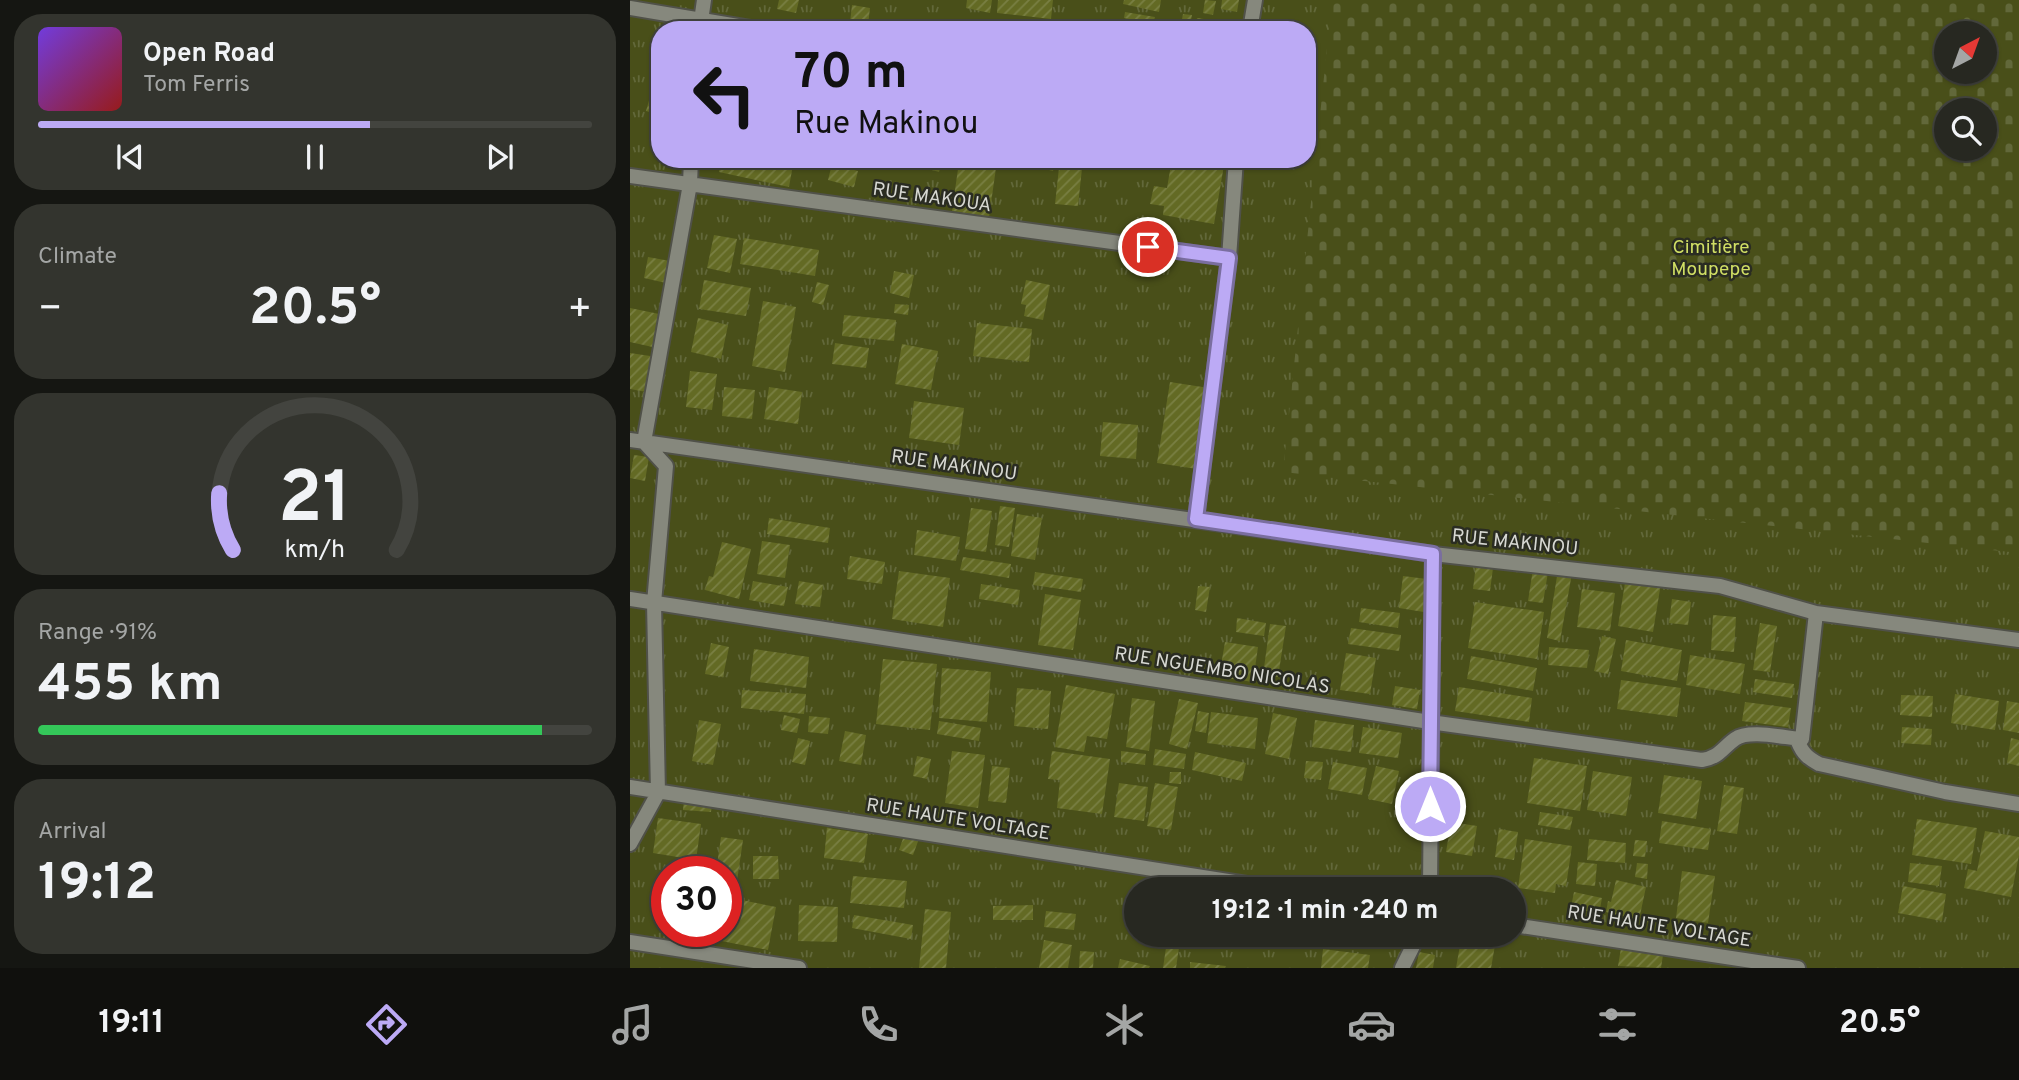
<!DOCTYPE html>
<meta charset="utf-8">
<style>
body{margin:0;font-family:Overpass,sans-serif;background:#33342e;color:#f1f3f6;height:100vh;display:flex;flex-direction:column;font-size:26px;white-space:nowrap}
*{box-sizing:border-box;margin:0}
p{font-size:23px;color:#a4a6a5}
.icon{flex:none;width:38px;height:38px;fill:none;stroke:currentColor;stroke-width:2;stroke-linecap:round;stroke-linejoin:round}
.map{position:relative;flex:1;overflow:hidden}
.side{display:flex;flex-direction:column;gap:14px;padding:14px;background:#151612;width:630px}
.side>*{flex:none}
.banner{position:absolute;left:21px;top:21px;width:665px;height:147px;border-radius:28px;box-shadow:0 2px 5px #0004,0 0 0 2px #43443f;background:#bcaaf5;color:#111;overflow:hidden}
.needle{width:46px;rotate:41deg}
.buttons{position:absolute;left:1304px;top:21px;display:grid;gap:14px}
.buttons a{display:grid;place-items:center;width:63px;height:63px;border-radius:50%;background:#272821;box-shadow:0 2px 5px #0004,0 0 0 2px #43443f;font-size:35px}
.speed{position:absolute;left:21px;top:856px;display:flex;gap:14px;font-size:35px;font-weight:700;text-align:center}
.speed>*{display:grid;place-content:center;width:91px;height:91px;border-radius:50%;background:#272821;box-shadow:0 2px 5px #0004,0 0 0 2px #43443f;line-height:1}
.speed .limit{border:10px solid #d22;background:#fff;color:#111}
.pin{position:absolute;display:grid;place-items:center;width:60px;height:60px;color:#fff;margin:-30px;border:4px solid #fff;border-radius:50%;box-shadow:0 2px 7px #0007}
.me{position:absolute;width:77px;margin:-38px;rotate:0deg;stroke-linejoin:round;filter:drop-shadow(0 0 5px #0008)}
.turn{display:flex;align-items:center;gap:24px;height:147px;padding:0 28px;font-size:32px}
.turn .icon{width:91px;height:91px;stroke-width:2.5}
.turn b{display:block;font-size:49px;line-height:60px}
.big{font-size:52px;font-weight:700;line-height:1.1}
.side .tile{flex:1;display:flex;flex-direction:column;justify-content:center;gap:10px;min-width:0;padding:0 24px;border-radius:28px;background:#33342e}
.side .dial{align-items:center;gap:0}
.dial svg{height:182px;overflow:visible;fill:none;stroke:#43443f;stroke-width:7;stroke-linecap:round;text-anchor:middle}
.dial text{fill:#f1f3f6;stroke:none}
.song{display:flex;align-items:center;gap:21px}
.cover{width:84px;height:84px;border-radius:10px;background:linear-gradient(135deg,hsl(260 70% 55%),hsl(0 70% 35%))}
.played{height:7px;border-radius:4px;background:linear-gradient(90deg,#bcaaf5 60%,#43443f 60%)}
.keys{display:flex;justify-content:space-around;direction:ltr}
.heat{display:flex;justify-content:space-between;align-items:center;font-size:38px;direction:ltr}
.charge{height:10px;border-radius:5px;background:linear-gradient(90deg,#34c759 91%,#43443f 0)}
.trip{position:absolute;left:494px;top:877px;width:402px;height:70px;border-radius:35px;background:#272821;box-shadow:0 2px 5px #0004,0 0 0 2px #43443f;font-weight:700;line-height:70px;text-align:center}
.tab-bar{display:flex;height:112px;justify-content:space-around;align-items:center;background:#10100d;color:#a4a6a5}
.tab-bar .icon{width:49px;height:49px}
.tab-bar .current{color:#bcaaf5}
.tab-bar b{font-size:32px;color:#f1f3f6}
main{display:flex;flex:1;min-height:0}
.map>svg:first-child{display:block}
.grass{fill:url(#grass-tufts);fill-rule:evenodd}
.cemetery{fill:url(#cemetery-stones);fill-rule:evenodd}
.building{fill:url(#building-hatch)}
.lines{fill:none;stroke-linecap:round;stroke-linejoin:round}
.minor-casing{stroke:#505149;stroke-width:18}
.minor{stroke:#86887d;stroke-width:14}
.route-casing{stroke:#7a6e9f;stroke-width:18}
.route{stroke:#bcaaf5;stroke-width:12}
.labels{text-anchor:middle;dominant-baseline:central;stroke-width:5;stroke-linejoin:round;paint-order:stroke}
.street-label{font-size:19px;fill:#d7d8d2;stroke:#2a2c22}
.park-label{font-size:19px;fill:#d0de64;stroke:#2a2c22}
</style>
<main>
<section class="side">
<div class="tile">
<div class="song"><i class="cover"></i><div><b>Open Road</b><p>Tom Ferris</p></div></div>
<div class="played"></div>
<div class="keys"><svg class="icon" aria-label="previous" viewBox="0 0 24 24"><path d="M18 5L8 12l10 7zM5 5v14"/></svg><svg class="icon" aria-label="pause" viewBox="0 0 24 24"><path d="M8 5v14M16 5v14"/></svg><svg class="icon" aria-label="next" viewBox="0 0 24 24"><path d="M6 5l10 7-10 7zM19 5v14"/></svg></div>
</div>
<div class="tile"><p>Climate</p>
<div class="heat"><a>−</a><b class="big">20.5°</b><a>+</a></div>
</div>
<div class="tile dial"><svg viewBox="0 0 100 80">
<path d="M14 69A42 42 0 1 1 86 69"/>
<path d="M14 69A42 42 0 0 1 8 44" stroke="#bcaaf5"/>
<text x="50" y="56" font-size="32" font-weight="700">21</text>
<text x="50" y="72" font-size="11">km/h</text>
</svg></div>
<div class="tile"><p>Range · 91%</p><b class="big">455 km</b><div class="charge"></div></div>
<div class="tile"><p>Arrival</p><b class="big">19:12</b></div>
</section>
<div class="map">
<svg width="1389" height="968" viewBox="0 0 1389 968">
<defs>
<pattern id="grass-tufts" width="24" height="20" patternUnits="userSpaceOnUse" patternTransform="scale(1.75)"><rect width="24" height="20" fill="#494f19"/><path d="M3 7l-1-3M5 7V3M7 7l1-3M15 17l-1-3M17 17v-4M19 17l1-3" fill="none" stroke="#62683a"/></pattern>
<pattern id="cemetery-stones" width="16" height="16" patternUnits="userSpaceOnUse" patternTransform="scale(1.75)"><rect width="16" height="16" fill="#494f19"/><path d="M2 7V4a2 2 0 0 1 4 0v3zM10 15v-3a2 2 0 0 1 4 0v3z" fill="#62683a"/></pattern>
<pattern id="building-hatch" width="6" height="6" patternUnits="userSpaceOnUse" patternTransform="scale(1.75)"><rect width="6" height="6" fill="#636a24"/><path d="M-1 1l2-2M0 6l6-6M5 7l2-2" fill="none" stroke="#797f43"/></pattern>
</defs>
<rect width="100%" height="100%" fill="#34362c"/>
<path class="grass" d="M0 0H1389V968H0ZM30 30H677V159H30ZM1316 33H1354V72H1316ZM1316 110H1354V149H1316ZM37 872H96V931H37ZM506 889H884V934H506Z"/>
<path class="cemetery" d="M702 0H1389V553L653 472ZM1316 33H1354V72H1316ZM1316 110H1354V149H1316Z"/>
<path class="building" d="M149 0H169L166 13 147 9Z
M337 0H362L360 13 336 8Z
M368 0H423L421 19 367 13Z
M494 0H531L529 12 493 4Z
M575 0 586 1 583 15 573 13Z
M592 0H609L607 12 591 9Z
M222 5 240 8 238 25 220 23Z
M495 12 525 17 523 24 494 18Z
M553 14 562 15 559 30H550Z
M567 18 607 24 606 30H565Z
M20 97 30 100V115L16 111Z
M91 159H164L159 187 89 172Z
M293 159H313L309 172 291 167Z
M391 159H426L423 171 390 163Z
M430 159H453L448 206 425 204Z
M542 159H595L584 224 533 215 534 206 520 204 524 186 537 188Z
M329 162 366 168 359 217 322 211Z
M202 164 228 171 224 187 198 180Z
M84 235 107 239 100 273 77 268Z
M114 238 189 250 185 276 110 264Z
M18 257 40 261 36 283 14 278Z
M264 271 284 275 279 298 260 293Z
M74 280 121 288 116 316 69 309Z
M396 280 420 285 413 320 394 316 396 305 391 304Z
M187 282 199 285 193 305 182 302Z
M133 301 166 307 155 372 122 366Z
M265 304 279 305 278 315 264 313Z
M0 308 34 315 27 348 0 342Z
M214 315 266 320 264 341 212 336Z
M68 318 98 325 91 359 61 352Z
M347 323 402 329 399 362 343 356Z
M205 343 239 348 236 368 202 364Z
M272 344 308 351 301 390 265 384Z
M0 353 27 357 22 393 0 389Z
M60 371 87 374 82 410 56 407Z
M540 382 579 388 567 469 527 463Z
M94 387 125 390 122 419 92 416Z
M139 387 172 392 168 424 134 419Z
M284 401 334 408 329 445 279 438Z
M473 422 508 425 506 459 470 456Z
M4 455 19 457 15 481 0 478Z
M370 506 385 508 379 547 365 545Z
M341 508 362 511 356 552 335 549Z
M387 514 412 518 405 560 381 556Z
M139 518 200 528 198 543 137 534Z
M287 530 330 537 326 561 284 555Z
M132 541 160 545 155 578 127 574Z
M92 542 121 549 109 599 75 590 79 576 83 577Z
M220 556 255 562 252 584 217 579Z
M333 557 381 564 379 578 330 570Z
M846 565 863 568 860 591 843 589Z
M903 569 918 572 913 603 898 601Z
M928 570 942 573 930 641 917 638Z
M269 571 320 578 313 627 262 619Z
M405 572 453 579 451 592 403 585Z
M773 576 805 580 800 613 769 608Z
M996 577 1031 583 1023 632 988 626Z
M123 581 158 587 154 606 119 600Z
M169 581 193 585 190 607 165 604Z
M351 584 390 590 388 605 349 599Z
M568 586 580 587 576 612 565 610Z
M952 589 985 593 980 631 947 627Z
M415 594 451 600 443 650 408 645Z
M1042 599 1061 602 1058 625 1039 623Z
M845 602 914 612 907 659 838 648Z
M731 608 770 613 768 628 729 622Z
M1083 615 1106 617 1104 652 1081 650Z
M607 618 636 623 634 636 606 632Z
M1130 623 1147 626 1140 672 1123 670Z
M640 624 656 626 648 677 633 675Z
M721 628 771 635 769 651 718 644Z
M972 636 986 639 978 674 964 671Z
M996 640 1052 650 1047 681 991 671Z
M595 642 628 647 623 682 589 677Z
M81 643 99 647 93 677 75 674Z
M919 647 959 650 957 668 918 665Z
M124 649 179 657 176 688 120 681Z
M716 653 746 658 740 694 710 690Z
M1060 655 1115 664 1110 694 1056 685Z
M841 656 907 668 903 691 837 679Z
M253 659 307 664 300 730 246 724Z
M312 668 361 672 357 722 309 718Z
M1125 679 1164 684 1162 698 1123 692Z
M991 680 1051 688 1047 717 987 709Z
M436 685 485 694 477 739 457 736 454 752 425 747Z
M765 686 790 690 787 709 762 705Z
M829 687 902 698 899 722 825 711Z
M387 688 421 691 418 729 384 726Z
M112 690 176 694 174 714 111 708Z
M1325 694 1369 701 1365 730 1321 723Z
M1271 695 1303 696 1302 717 1270 715Z
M502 698 525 701 519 751 496 747Z
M549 699 568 703 557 749 539 744Z
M1377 701 1389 703V733L1373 730Z
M1115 702 1161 708 1158 727 1112 721Z
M568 711 579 713 576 733 565 731Z
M581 712 628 718 625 749 577 743Z
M643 713 667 718 659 759 635 754Z
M154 715 170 719 167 733 151 730Z
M179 716 200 718 198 734 178 732Z
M69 720 91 724 83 765 62 761Z
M685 720 724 725 721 752 682 747Z
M309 721 351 728 349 741 307 734Z
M733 727 772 733 768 758 729 753Z
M1272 727 1302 729 1301 745 1271 743Z
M215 731 236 735 231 765 209 761Z
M168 738 180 741 175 765 162 762Z
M1381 738 1389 740V766L1377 763Z
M525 749 556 754 554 769 523 765Z
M322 751 355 755 348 808 315 803Z
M422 751 480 759 472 814 427 808 430 780 418 779Z
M491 751 516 754 515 765 491 762Z
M565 752 616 763 612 781 562 770Z
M287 756 301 759 297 779 283 776Z
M904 758 957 766 950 811 897 803Z
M676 761 693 762 691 780 674 778Z
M703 762 737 768 732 795 698 789Z
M362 766 380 768 376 803 358 801Z
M746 766 769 771 762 804 738 799Z
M963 771 1002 777 996 816 957 810Z
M540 772H551V784L539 783Z
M1034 775 1072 781 1066 819 1028 813Z
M489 783 518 787 514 821 484 817Z
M525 783 548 787 541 830 517 826Z
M1094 785 1114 788 1107 834 1087 831Z
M54 800 82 803 81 812 53 810Z
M910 812 943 817 940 830 908 825Z
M28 818 71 824 66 860 23 853Z
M1287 819 1347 828 1341 864 1282 855Z
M1032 821 1081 829 1078 850 1029 843Z
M821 822 847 826 842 856 816 852Z
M197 828 238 834 234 863 194 858Z
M869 829 888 832 884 860 865 857Z
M276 830 290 836 283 855 269 850Z
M1355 831 1389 837V855L1381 897 1334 888 1338 869 1347 871Z
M91 837 113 840 107 881 96 880V872H86Z
M895 839 942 846 936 886 926 884 925 893 888 888Z
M959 839 996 843 995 863 957 860Z
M1005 840 1017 841 1015 857 1003 856Z
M123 856H148L149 879H123Z
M948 862 967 864 965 886 946 884Z
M1007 863 1018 864 1017 879 1005 877Z
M1280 863 1312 866 1309 886 1278 882Z
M1052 871 1085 876 1078 923 1046 918Z
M223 876 277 881 274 908 220 903Z
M986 880 1016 887 1009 920 976 912 978 901 981 902Z
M1273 886 1316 894 1312 921 1268 913Z
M944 892 972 898 969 914 941 907Z
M96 897 146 907 138 950 86 940 88 931H96Z
M169 905 208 907 207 942 168 941Z
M403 905V920H363V906Z
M295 909 321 912 316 968H289Z
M416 911 446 914 444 930 414 927Z
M224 915 283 925 281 939 222 928Z
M538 934H551L546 968H533Z
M618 934H663L662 943Z
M788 934H822L820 943Z
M832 934H867L861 968H826Z
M414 940 442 945 438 968H409Z
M991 948 1033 955 1031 968 988 966Z
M693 949 740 955 738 968H691Z
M450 951 464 952 463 968H449Z
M789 952 805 955 803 968H786Z
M490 959 520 966 519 968H488Z
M560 962 596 966 595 968H560Z"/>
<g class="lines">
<g class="minor-casing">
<path id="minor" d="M0 8 132 30
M70 28 74 0
M620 30 625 0
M0 176 599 258
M0 440 803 554 1090 586 1186 613 1389 640
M566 519 599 258 606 159
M0 599 800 722 1072 760C1090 757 1092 748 1105 739 1119 729 1155 738 1172 739
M1186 613 1172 739 1168 742C1173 754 1178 758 1189 764L1315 792 1389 804
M0 787 650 889
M0 844 28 793 24 603 36 466 14 442 60 184 61 159
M800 889 803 554
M884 925 1168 968
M0 942 169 968
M772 968 789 934"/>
</g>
<use href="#minor" class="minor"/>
</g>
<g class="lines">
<g class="route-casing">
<path id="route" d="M518 247 599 258 566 519 803 554 800 806"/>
</g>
<use href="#route" class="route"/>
</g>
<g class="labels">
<g class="street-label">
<text transform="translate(302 198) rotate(8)">RUE MAKOUA</text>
<text transform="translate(324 466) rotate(8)">RUE MAKINOU</text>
<text transform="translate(885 543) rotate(6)">RUE MAKINOU</text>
<text transform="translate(592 671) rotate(9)">RUE NGUEMBO NICOLAS</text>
<text transform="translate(328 820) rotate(9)">RUE HAUTE VOLTAGE</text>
<text transform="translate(1029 927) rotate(9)">RUE HAUTE VOLTAGE</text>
</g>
<g class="park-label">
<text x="1081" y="248">Cimitière<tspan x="1081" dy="22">Moupepe</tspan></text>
</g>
</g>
</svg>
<div class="buttons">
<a><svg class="needle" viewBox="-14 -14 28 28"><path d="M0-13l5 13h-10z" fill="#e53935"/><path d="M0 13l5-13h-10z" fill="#a4a6a5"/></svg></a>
<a><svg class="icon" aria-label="search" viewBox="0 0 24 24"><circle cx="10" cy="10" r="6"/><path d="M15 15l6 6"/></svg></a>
</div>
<div class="speed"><div class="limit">30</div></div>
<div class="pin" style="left:518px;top:247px;background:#d93025"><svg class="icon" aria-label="arrive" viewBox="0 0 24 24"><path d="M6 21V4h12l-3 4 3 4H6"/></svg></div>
<svg class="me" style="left:800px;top:806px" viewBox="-20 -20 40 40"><circle r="17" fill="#bcaaf5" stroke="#fff" stroke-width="3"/><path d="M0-11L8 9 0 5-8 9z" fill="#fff"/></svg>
<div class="trip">19:12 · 1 min · 240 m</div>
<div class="banner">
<div class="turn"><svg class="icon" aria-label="left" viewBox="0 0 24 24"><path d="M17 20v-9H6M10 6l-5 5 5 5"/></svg><div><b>70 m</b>Rue Makinou</div></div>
</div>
</div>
</main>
<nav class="tab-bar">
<b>19:11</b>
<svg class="icon current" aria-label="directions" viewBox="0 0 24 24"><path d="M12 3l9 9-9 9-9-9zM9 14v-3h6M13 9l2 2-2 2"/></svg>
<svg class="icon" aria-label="music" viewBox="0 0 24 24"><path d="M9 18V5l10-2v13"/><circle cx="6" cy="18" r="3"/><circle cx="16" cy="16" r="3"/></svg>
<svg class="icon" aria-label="phone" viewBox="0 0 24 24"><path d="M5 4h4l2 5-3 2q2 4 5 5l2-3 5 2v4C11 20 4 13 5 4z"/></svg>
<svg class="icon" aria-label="climate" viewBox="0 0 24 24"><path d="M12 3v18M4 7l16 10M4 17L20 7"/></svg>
<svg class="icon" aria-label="car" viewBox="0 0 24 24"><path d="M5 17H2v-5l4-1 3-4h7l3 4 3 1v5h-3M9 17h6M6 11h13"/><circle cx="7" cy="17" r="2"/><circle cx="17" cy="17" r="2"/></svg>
<svg class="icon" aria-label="filters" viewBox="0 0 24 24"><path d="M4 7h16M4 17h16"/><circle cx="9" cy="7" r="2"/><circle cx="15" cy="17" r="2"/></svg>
<b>20.5°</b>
</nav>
